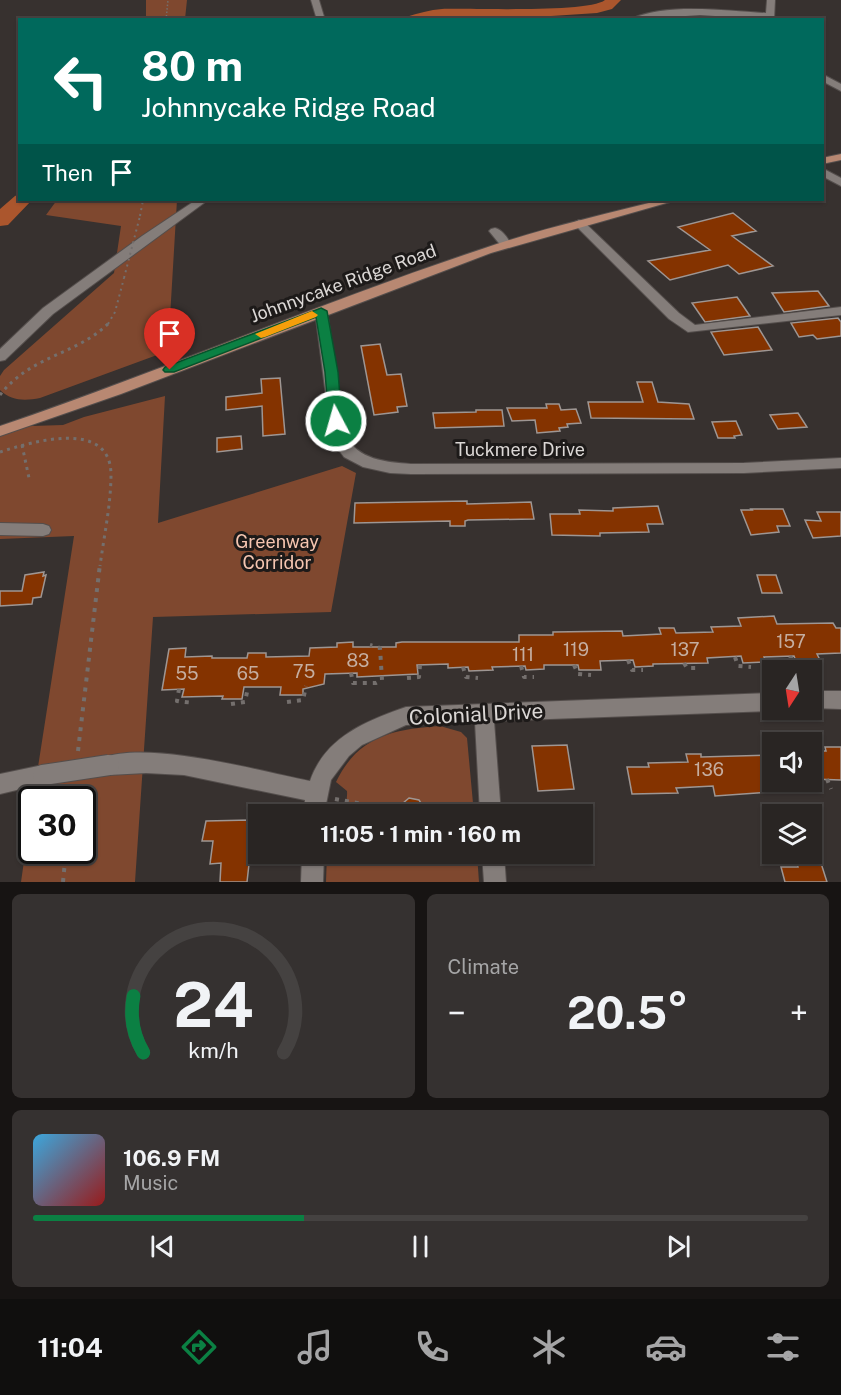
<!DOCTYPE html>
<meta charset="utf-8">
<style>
body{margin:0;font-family:"Public Sans",sans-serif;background:#353130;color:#f1f3f6;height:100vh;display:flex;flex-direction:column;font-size:22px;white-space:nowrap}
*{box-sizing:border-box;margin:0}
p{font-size:20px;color:#a5a5a6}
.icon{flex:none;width:33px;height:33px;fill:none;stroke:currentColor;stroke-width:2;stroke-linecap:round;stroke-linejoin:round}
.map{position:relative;height:882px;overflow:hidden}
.details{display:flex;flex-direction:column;gap:12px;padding:12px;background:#171413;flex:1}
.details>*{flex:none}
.top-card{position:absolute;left:18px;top:18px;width:806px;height:183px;border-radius:0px;box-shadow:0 2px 4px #0004,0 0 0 2px #454241;background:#00695c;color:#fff;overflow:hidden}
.needle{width:39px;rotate:192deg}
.buttons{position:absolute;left:762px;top:660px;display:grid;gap:12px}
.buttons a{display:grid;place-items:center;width:60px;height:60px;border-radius:0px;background:#292523;box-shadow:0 2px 4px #0004,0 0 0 2px #454241;font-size:30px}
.speed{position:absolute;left:18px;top:786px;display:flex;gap:12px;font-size:30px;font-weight:700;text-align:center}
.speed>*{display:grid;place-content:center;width:78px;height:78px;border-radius:50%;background:#292523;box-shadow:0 2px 4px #0004,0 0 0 2px #454241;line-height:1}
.speed .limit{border:3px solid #111;border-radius:9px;background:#fff;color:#111}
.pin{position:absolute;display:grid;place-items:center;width:51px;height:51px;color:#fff;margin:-62px -26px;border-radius:50% 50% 50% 0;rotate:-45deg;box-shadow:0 0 6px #0007}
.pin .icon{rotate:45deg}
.me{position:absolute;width:66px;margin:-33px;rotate:354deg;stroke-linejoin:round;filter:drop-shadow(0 0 4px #0008)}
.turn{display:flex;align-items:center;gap:21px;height:126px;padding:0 24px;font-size:27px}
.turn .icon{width:78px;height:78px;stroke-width:2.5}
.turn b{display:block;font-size:42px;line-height:51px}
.then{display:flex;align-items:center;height:57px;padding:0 24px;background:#0003;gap:12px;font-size:22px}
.big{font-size:45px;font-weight:700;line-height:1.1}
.details .card{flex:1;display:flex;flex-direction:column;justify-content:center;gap:9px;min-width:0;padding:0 21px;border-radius:9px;background:#353130}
.details .dial{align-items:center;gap:0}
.dial svg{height:156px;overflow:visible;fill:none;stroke:#454241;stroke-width:7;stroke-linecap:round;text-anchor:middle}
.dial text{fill:#f1f3f6;stroke:none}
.song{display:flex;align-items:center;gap:18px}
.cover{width:72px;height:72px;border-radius:9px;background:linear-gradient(135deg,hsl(200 70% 55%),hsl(0 70% 35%))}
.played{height:6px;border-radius:3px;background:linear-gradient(90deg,#0b8043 35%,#454241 35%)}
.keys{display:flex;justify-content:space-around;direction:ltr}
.heat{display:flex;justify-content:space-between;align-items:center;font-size:33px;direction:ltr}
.details .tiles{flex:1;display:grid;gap:12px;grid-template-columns:1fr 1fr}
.card:last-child{grid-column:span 2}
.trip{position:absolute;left:248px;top:804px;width:345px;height:60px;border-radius:0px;background:#292523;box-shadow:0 2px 4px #0004,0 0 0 2px #454241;font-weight:700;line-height:60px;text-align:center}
.dock{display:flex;height:96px;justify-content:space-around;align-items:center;background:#100f0e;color:#a5a5a6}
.dock .icon{width:42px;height:42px}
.dock .current{color:#0b8043}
.dock b{font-size:27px;color:#f1f3f6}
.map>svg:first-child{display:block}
.green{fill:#7f482f}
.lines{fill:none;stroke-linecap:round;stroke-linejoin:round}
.river{fill:#ab562d;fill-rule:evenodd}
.building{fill:#843300;stroke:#9e9693;stroke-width:1.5}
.minor-casing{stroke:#544e4c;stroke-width:2}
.major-casing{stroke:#544e4c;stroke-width:2}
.path-far3{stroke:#746f6d;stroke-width:1.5;stroke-dasharray:1.5 2;stroke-linecap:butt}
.path-far2{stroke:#746f6d;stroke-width:2;stroke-dasharray:2 4;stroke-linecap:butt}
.path-far1{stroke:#746f6d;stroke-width:3;stroke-dasharray:3 4.5;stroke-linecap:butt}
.path{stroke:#746f6d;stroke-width:4;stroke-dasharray:4 6;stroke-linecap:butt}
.minor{fill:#847d7a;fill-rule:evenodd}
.major{fill:#b88872;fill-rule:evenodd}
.minor-bridge-casing{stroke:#544e4c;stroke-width:22;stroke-linecap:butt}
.path-bridge{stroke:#746f6d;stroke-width:2;stroke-dasharray:2 4;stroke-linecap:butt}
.minor-bridge{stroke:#847d7a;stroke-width:20}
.route{fill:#0b8043;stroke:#07532c;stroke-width:1.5}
.slow{fill:#f59e0b}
.labels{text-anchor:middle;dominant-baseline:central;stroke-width:6;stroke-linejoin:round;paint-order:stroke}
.street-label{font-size:18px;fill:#dbd7d5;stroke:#1d1a19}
.park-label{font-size:18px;fill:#f5c5b0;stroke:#1d1a19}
.near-number-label{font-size:18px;fill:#c5aea0}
.near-street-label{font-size:21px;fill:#dbd7d5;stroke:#1d1a19}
</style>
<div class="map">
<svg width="841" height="882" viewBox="0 0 841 882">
<rect width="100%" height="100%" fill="#37312f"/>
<path class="green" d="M146 0H187L185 19H146Z
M57 200H177L168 351 40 398C25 401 11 401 0 390V376L4 370 114 273 121 226 46 215Z
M165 396 158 523 342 466 356 473 331 612 153 617 135 882H21L31 812 32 850H82V800L33 799 74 536 0 539V427L63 425 84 417Z
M440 726 461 732 467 738 474 814H329C341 811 348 806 347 791L336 782C358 736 394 729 440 726Z
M327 854H477L479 882H326Z"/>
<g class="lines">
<path class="river" d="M605 0H621L612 9 597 13 521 18 404 20 406 17C418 13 430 10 442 9 470 8 589 13 605 0Z
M20 194V200H32L8 225 0 226V209L15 196Z"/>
</g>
<path class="building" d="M733 213 756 231 732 236 773 266 739 274 728 265 670 280 648 261 710 250 678 227Z
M818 291 829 306 784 312 772 293Z
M737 297 750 316 705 322 692 303Z
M838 318 841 322V336L817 339 813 335 799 337 791 323Z
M758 327 772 350 724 355 711 332Z
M380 344 387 375 401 374 407 406 397 407 398 412 374 415 361 346Z
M280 378 285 434 263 436 262 406 226 410V397L262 393 261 379Z
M637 382H652L658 402 689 404 694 419 591 418 588 402H643Z
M546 404H559L561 410 576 409 581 423 567 424 568 427 559 428 560 431 537 433 535 420 512 421 507 408H547Z
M476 410H502L504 426 435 428 433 413 476 412Z
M798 413 807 427 778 429 770 415Z
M736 421 742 435 734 436 735 438H718L712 422Z
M241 436 242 449 217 452V438Z
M467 501V504L531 502 534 519 468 520 465 521V526H450V521L354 523 355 503Z
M658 506 663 524H647L649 532 600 533V536L552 535 550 514H580L579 510 613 511V508Z
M751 509H783L790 526H777L779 532 751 535 741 510H752Z
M817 512H841V536L813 538 805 520 821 521Z
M44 572 43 576 46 575 41 597 33 598 32 604 0 606V591H22L25 575Z
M757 575H776L782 593H762Z
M774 616 777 624 833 623 836 628H841V653L817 654 820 660 796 661 794 656 764 657 766 662 743 663 741 656 707 658 708 663 653 664V666L635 667 633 660 600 661 601 670H579L578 665H544V669L526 670 525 666 492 667 493 670 469 671 468 667 448 668V664L417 665 418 674 357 677V673L325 674 324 684 303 689V695H280L281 687H244L242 699H222L223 696 182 697 184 689 162 690 169 649 186 648 185 657 212 656V658H247L248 653H266V657L309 656 310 648 337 647V643L353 642V647H396V643L402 642H519V635H553V632L622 631 623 636 661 634 659 628H674L676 633 713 632 711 627 741 626 738 618Z
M567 745 574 789 538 791 532 746Z
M825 747H841V780L812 779V751H826Z
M686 754H701V757L772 755V792L715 796 713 786 676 788 678 793 632 794 627 767H649L648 763 688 762Z
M409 798 419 800 428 814H399L402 804Z
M250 820 247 846H251L247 882H220L221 863 210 864 213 841H202L206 821Z
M796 860H820L827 882H785L781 867H798Z"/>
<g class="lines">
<g class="minor-casing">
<path id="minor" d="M311 0H319L325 20H317Z
M767 0H775L774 20 700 15 629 20C665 2 727 11 766 13Z
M822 74 841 84V91L822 81Z
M822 168 841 178V186L822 176Z
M196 200H208L53 314 5 360 0 361V349L43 308 142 236Z
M579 220 583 221 679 313 695 325 841 307V315L688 332 669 319 573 223Z
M495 228C502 229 512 242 510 247H502L489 231 491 229Z
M321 307 327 311 345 435C358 460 386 462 411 464L744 463 841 458V468L744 473 411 474 390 473 363 467 344 457 335 445 331 435 315 311Z
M0 523 43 524 49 526 51 530 49 534 43 536 0 535Z
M812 691H841V709L812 708Z
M772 693V710H775L772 711 494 721 501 814H480L475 722 406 725 362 745 349 756 331 780 324 814H304L305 800 184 775 146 773 109 775 102 772 99 765 102 758C149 740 259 771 310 781 325 737 366 721 406 707Z
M43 765 50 768 53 775 50 782 0 794V774Z
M302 854H324L323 882H301Z
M482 854H504L506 882H484Z"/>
</g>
<g class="major-casing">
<path id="major" d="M841 154V160L822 164V158Z
M661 200H677L491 253 121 394 0 436V426C162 371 319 303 482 249 540 229 601 215 661 200Z"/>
</g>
<path class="path-far3" d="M166 20 168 0"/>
<path class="path-far2" d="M140 216 143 200
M108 324 115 312 124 278"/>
<path class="path-far1" d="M0 395C31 355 75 356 109 323
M22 445 29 478
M0 452C31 442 110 418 111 474 111 504 104 536 100 566"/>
<path class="path" d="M790 656 795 665 808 664
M735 657 738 666 751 667
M628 660 632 670H643
M684 663 687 668H698
M574 665 578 674 591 675
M521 666 524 677H534
M463 667 466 677 478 678
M351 673 353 683H376L382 680 380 648 370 645
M407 678 419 677 420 665
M179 689 177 701 194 703
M287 702 303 700 306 686
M231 704 245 702 248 687
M78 751 100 564
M827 779 831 789
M335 799 419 814
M72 800 74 788
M63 882 66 850"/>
<use href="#minor" class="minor"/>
<use href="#major" class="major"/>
<g class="minor-bridge-casing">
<path id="minor-bridge" d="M43 775 109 765"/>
</g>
<path class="path-bridge" d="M124 278 140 216"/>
<use href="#minor-bridge" class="minor-bridge"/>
</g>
<path class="route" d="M321 308 327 311 338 372 342 421 340 424H331L329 421 325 372 316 317 174 372H165L163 370 165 367Z"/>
<path class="slow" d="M312 311 318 315 316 317 265 337 261 338 255 334Z"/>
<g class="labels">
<g class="street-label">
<text transform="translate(343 283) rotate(-20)">Johnnycake Ridge Road</text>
<text x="520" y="449">Tuckmere Drive</text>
</g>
<g class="park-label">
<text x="277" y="541">Greenway<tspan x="277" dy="21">Corridor</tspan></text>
</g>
<g class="near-number-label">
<text x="791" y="641">157</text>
<text x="576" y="649">119</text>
<text x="685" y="649">137</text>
<text x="523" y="654">111</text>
<text x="358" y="660">83</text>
<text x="304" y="671">75</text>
<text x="187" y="673">55</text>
<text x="248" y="673">65</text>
<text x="709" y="769">136</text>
</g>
<g class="near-street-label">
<text transform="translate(476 714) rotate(-3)">Colonial Drive</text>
</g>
</g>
</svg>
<div class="buttons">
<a><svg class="needle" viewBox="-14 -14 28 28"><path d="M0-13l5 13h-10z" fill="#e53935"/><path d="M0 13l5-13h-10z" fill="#a5a5a6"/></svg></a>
<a><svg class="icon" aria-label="sound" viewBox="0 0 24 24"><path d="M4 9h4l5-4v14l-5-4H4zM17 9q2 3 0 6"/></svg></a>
<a><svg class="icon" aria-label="layers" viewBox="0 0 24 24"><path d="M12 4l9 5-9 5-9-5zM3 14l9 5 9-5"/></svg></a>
</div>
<div class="speed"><div class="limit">30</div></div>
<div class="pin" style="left:170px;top:370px;background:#d93025"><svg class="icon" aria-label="arrive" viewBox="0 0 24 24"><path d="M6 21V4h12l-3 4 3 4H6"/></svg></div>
<svg class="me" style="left:336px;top:421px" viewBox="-20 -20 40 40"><circle r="17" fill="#0b8043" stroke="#fff" stroke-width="3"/><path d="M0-11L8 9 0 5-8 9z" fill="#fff"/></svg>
<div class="trip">11:05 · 1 min · 160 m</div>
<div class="top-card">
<div class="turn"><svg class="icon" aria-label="left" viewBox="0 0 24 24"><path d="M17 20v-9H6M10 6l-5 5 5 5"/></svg><div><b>80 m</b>Johnnycake Ridge Road</div></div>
<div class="then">Then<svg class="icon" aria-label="arrive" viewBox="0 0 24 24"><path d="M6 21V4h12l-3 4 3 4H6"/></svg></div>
</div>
</div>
<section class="details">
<div class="tiles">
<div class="card dial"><svg viewBox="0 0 100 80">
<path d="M14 69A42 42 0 1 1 86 69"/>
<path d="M14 69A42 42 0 0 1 9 40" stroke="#0b8043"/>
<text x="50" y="56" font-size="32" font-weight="700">24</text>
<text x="50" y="72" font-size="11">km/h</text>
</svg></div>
<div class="card"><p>Climate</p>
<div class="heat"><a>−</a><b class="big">20.5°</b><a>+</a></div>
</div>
<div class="card">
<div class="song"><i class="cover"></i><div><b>106.9 FM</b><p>Music</p></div></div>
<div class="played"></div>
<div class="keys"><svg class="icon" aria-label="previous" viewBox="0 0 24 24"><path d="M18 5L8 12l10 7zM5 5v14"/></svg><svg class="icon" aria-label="pause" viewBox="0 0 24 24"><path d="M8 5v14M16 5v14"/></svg><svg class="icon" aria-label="next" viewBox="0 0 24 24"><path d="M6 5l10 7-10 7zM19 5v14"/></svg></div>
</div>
</div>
</section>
<nav class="dock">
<b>11:04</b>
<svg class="icon current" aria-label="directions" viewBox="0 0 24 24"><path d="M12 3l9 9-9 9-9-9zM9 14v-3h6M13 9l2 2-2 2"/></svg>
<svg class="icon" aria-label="music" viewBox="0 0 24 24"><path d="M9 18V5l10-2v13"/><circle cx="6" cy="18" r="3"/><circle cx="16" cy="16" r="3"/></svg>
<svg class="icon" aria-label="phone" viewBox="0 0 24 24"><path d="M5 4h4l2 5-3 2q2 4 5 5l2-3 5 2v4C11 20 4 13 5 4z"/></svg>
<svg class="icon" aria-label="climate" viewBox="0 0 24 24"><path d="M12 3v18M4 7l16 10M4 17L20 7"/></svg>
<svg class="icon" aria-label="car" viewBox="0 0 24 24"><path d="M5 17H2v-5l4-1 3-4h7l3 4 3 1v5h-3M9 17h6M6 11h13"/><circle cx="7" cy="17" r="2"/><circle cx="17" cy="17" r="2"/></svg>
<svg class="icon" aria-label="filters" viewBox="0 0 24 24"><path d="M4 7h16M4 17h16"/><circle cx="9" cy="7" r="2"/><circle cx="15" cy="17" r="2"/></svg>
</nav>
